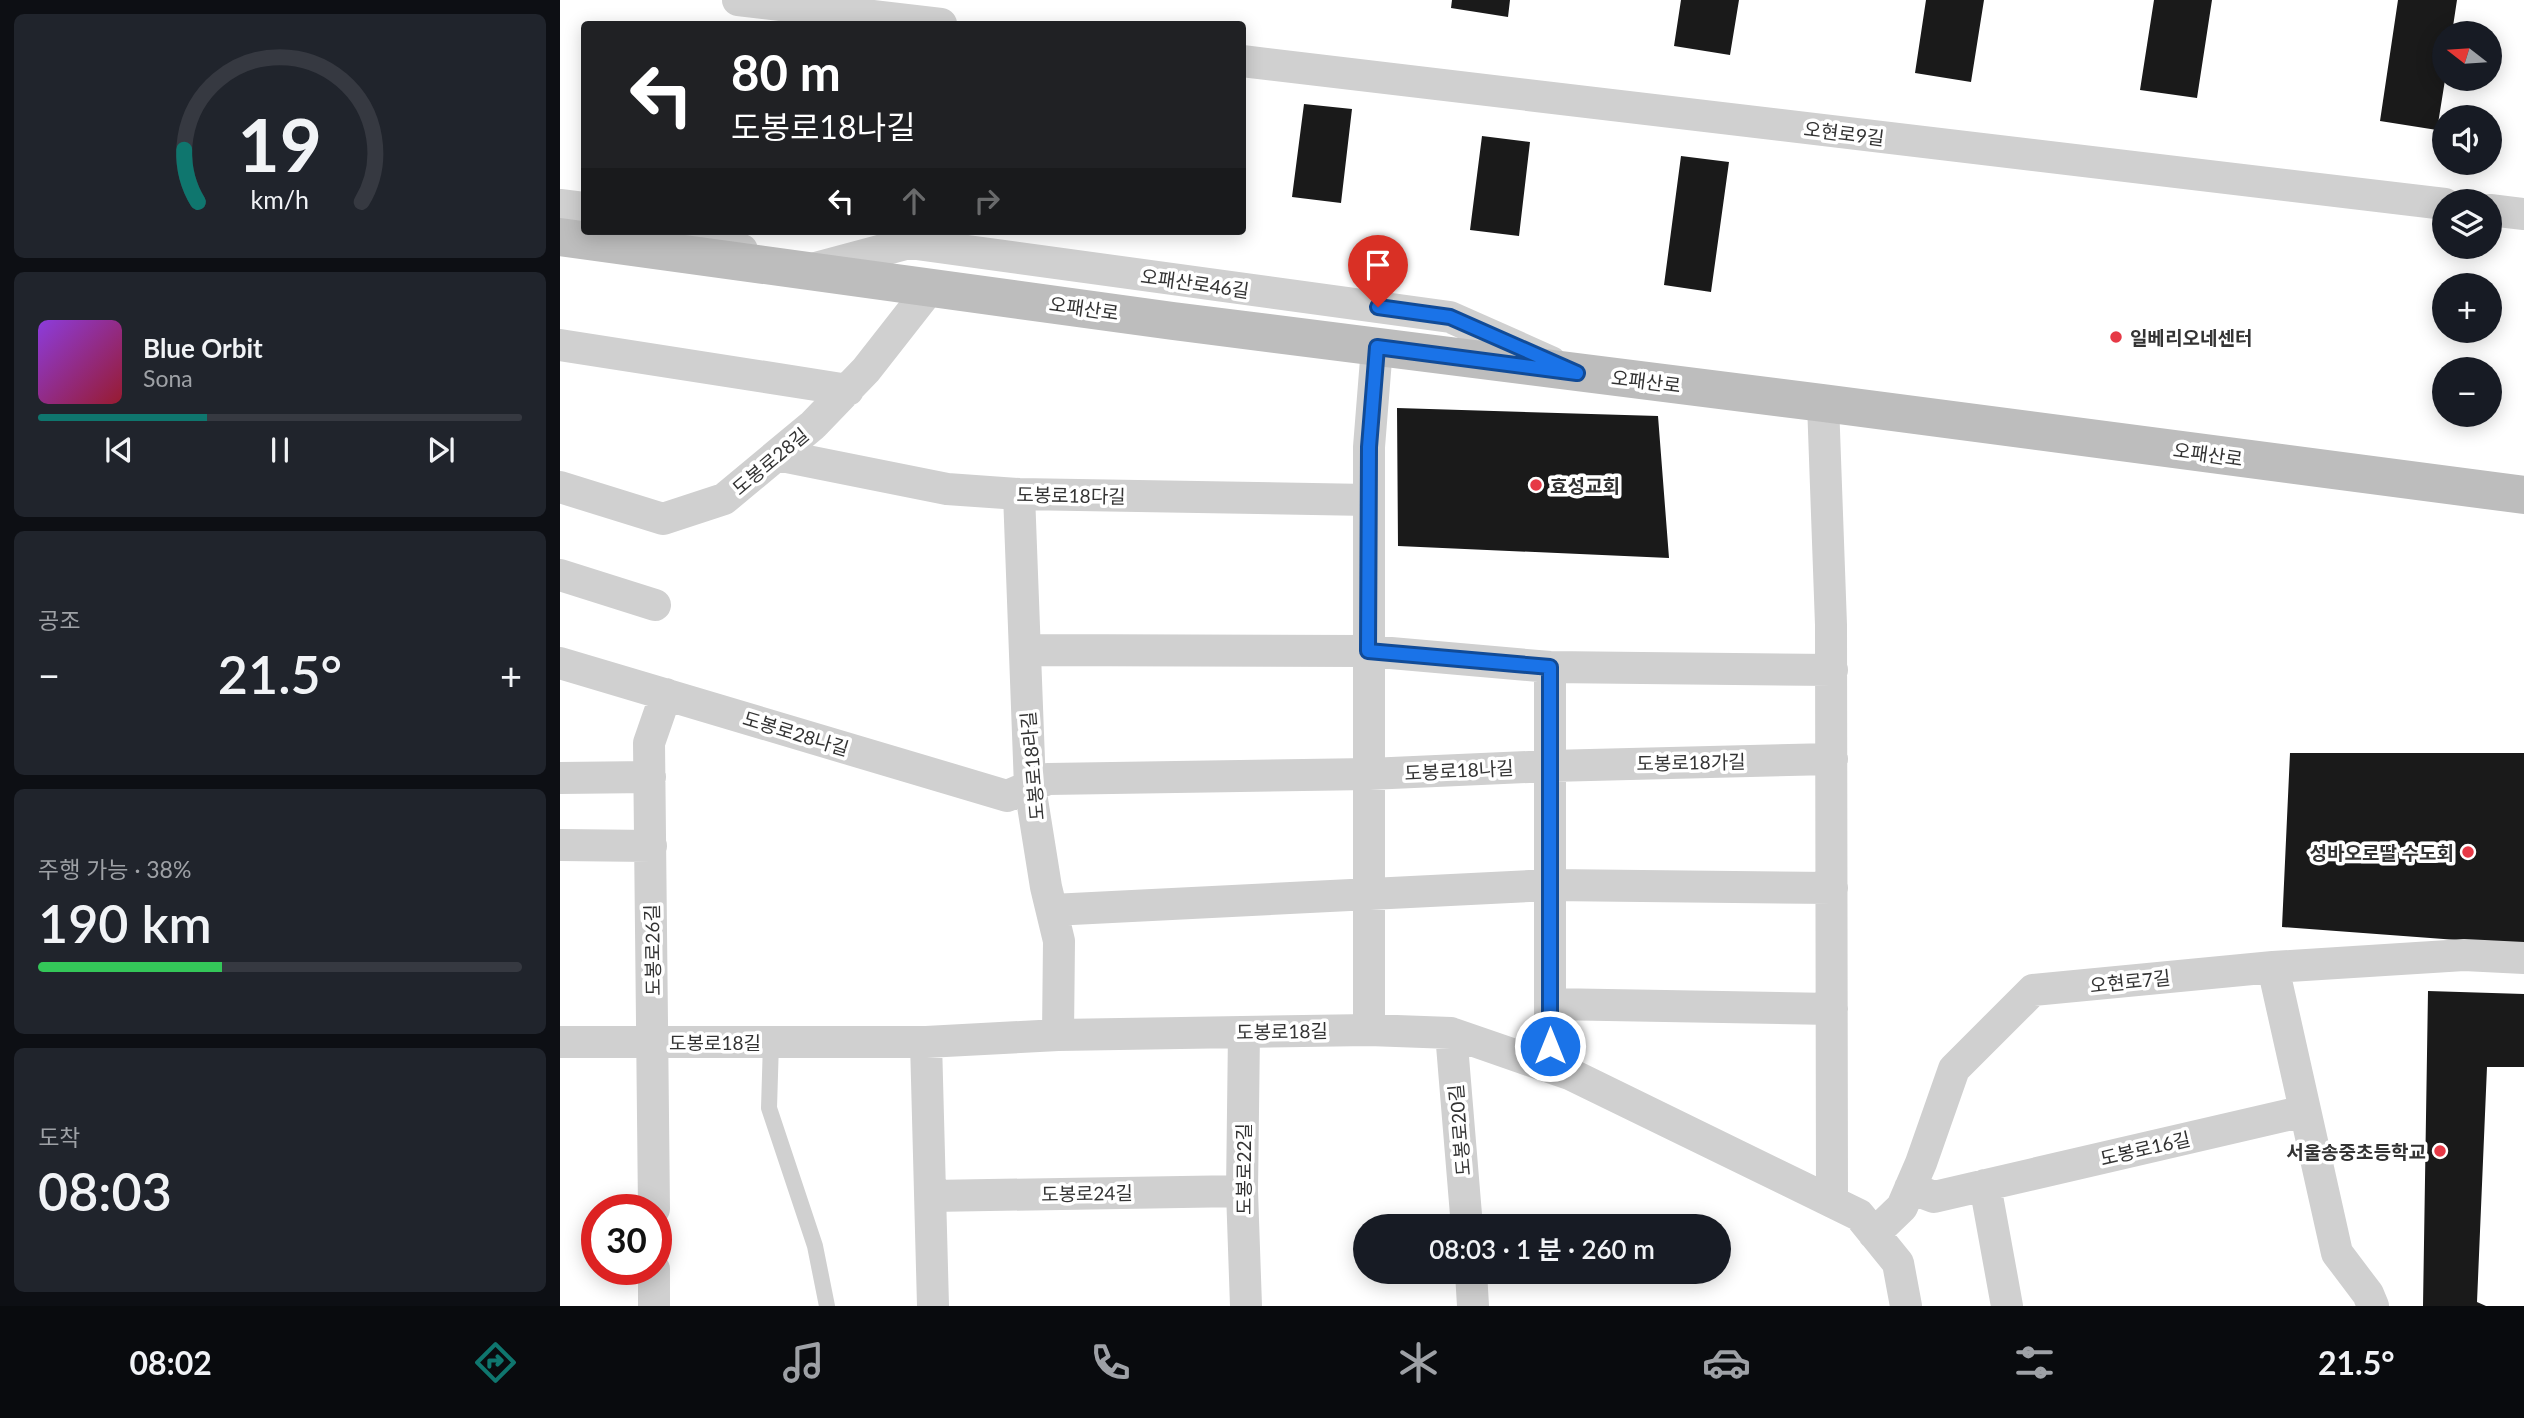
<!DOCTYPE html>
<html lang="ko">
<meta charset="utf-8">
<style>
body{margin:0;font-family:Lato,"Noto Sans KR",sans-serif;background:#20242c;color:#f1f3f6;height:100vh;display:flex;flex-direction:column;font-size:26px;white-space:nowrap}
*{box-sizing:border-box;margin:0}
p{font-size:23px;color:#9ea1a6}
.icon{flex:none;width:38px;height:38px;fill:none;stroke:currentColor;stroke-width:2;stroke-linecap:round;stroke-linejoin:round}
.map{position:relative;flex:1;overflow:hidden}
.sheet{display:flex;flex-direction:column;gap:14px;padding:14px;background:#0d0f14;width:560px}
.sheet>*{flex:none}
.banner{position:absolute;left:21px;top:21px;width:665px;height:214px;border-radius:7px;box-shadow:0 4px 18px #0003;background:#202124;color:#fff;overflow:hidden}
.needle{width:46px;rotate:287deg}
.fabs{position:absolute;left:1872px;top:21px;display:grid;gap:14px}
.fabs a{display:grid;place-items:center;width:70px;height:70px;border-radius:50%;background:#171b24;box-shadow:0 4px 18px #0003;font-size:35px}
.speed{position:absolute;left:21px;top:1194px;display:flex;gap:14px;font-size:35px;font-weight:700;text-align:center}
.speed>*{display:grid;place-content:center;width:91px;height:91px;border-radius:50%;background:#171b24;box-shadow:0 4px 18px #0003;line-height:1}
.speed .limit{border:10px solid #d22;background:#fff;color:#111}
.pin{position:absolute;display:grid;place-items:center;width:60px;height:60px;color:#fff;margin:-72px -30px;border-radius:50% 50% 50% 0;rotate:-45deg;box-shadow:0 0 7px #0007}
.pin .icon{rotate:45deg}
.me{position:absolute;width:77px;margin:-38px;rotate:0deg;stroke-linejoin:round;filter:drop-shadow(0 0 5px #0008)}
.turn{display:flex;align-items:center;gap:24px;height:147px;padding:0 35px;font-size:32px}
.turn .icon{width:91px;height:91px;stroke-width:2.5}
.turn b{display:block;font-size:49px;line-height:60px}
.lanes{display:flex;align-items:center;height:66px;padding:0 35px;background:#0003;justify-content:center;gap:35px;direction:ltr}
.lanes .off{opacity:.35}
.big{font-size:52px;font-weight:600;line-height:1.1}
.sheet .tile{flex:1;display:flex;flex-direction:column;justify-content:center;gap:10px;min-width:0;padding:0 24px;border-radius:10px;background:#20242c}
.sheet .dial{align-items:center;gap:0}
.dial svg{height:182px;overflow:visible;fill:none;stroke:#363941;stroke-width:7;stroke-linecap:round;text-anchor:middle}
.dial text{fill:#f1f3f6;stroke:none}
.song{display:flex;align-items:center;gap:21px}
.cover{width:84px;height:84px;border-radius:10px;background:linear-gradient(135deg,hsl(270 70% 55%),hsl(350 70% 35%))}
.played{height:7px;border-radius:4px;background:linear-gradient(90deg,#0f766e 35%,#363941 35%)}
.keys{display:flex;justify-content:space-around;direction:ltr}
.heat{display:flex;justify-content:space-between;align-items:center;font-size:38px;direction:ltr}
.charge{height:10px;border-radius:5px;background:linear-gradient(90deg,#34c759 38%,#363941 0)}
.trip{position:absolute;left:793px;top:1214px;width:378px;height:70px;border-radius:35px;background:#171b24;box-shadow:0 4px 18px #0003;font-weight:600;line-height:70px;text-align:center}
.menu{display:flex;height:112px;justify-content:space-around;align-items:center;background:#090b0e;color:#9ea1a6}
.menu .icon{width:49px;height:49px}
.menu .current{color:#0f766e}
.menu b{font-size:32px;color:#f1f3f6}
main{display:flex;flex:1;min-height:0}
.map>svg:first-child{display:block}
.building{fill:#1a1a1a}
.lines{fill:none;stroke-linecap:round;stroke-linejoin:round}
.lane{stroke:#d0d0d0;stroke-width:16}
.street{stroke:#d0d0d0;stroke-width:32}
.secondary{stroke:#bdbdbd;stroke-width:38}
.route-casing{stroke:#114b97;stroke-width:18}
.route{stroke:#1a73e8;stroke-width:12}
.poi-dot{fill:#e63946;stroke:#fff;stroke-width:2.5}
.labels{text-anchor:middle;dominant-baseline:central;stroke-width:7;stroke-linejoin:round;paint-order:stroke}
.street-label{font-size:19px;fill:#333;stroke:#fff}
.poi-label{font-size:19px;font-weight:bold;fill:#333;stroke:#fff;text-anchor:start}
</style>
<main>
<section class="sheet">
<div class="tile dial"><svg viewBox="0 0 100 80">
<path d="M14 69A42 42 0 1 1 86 69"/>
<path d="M14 69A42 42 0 0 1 8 46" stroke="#0f766e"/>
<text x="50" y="56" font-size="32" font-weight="700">19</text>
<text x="50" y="72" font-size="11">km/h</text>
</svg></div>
<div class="tile">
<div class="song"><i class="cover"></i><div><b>Blue Orbit</b><p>Sona</p></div></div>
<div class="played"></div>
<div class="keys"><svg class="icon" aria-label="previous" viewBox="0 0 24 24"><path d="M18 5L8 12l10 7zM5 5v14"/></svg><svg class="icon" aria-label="pause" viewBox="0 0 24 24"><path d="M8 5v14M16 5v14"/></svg><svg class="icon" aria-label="next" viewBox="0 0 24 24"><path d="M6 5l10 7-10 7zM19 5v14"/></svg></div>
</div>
<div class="tile"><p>공조</p>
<div class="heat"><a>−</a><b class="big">21.5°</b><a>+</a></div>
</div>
<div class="tile"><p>주행 가능 · 38%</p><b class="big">190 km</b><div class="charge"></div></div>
<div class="tile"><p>도착</p><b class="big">08:03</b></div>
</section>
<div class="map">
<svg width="1964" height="1306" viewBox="0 0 1964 1306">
<rect width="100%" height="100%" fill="#fff"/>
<path class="building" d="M892 0H950L948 17 891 8Z
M1121 0H1179L1170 55 1114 46Z
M1366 0H1424L1411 82 1355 73Z
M1594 0H1652L1637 98 1580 90Z
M1838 0H1897L1892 33H1885V80L1877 130 1820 121Z
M744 104 792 109 781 203 732 197Z
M922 136 970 142 959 236 910 230Z
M1121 156 1169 162 1151 292 1104 285Z
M837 408 1098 416 1109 558 838 546Z
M1730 753H1964V945L1722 927Z
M1868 991 1964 994V1067H1927L1917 1302 1926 1306H1863Z"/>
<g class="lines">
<path class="lane" d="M211 1042 209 1108 255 1246 267 1306"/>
<path class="street" d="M178 0 381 24
M682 61 1885 204
M0 205 24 208
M1930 210 1964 214
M124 231 182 250
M252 269 349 243 890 317 991 362
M0 345 288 390
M1263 403 1271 625 1272 1201
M217 455 387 489 459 494 809 500
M0 487 103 519 164 499 253 425 306 370 371 287
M459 494 470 787 486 887 499 941 498 1035
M0 575 95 605
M465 650 808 651 990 667 1272 670
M0 663 447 796 488 779 809 774 990 766 1272 759
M990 667V1067
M0 778 90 777
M0 845 91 846
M492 910 990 885 1272 888
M1713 967 1777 1253 1808 1294 1813 1306
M990 1004 1272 1009
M809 1030V447L817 347
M684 1032 682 1191 686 1306
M891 1033 907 1227
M0 1042H366L498 1035 809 1030 891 1033 1012 1075 1299 1215 1338 1263 1346 1306
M366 1042 373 1306
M1425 1185 1447 1306
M1350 1188 1374 1197 1745 1111
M371 1196 682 1191
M94 1209 89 743 106 694
M1314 1234 1342 1207 1361 1163 1394 1069 1473 990 1713 967 1904 955 1964 958
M911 1272 913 1306
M94 1306V1269"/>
<path class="secondary" d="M0 237 613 321 1263 403 1964 495"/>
</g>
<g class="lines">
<g class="route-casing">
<path id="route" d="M818 307 890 317 1017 373 817 347 809 447 808 651 990 667V1046"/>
</g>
<use href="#route" class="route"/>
</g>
<g class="poi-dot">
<circle cx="1556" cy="337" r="7"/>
<circle cx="976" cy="485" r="7"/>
<circle cx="1908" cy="852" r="7"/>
<circle cx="1880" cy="1151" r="7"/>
</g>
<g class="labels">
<g class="street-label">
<text transform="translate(1284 133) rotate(7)">오현로9길</text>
<text transform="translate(635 283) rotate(8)">오패산로46길</text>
<text transform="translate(524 308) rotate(8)">오패산로</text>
<text transform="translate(1086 381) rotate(7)">오패산로</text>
<text transform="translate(1648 454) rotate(8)">오패산로</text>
<text transform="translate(210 461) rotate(-40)">도봉로28길</text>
<text transform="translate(511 495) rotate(1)">도봉로18다길</text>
<text transform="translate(236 733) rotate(17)">도봉로28나길</text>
<text transform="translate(1131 762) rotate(-1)">도봉로18가길</text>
<text transform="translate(472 766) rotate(-95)">도봉로18라길</text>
<text transform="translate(899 770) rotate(-3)">도봉로18나길</text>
<text transform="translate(92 950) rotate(-91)">도봉로26길</text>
<text transform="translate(1570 981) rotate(-6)">오현로7길</text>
<text transform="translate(722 1031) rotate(-1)">도봉로18길</text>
<text x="155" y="1042">도봉로18길</text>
<text transform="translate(899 1130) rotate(-95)">도봉로20길</text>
<text transform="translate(1585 1148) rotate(-13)">도봉로16길</text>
<text transform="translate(683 1169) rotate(-90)">도봉로22길</text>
<text transform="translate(527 1193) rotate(-1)">도봉로24길</text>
</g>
<g class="poi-label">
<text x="1570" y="337">일베리오네센터</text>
<text x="990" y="485">효성교회</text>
<text x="1894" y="852" text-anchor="end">성바오로딸 수도회</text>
<text x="1866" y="1151" text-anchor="end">서울송중초등학교</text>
</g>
</g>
</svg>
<div class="fabs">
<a><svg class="needle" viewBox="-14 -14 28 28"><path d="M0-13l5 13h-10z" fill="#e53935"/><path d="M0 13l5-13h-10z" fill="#9ea1a6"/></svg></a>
<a><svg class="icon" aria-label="sound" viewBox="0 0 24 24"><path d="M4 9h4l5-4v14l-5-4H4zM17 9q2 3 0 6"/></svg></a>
<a><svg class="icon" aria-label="layers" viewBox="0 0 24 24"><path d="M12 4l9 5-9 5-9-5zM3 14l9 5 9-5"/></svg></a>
<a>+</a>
<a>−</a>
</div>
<div class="speed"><div class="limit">30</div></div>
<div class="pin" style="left:818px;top:307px;background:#d93025"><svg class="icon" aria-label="arrive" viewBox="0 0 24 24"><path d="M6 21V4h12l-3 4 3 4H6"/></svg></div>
<svg class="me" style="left:990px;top:1046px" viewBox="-20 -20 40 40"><circle r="17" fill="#1a73e8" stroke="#fff" stroke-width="3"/><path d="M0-11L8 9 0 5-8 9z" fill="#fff"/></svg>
<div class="trip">08:03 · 1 분 · 260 m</div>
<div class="banner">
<div class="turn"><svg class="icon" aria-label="left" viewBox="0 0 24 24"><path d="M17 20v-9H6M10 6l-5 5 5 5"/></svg><div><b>80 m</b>도봉로18나길</div></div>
<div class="lanes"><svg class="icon" aria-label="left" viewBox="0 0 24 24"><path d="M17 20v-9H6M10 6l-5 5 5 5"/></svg><svg class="icon off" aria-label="ahead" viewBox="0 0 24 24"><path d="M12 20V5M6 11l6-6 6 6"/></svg><svg class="icon off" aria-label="right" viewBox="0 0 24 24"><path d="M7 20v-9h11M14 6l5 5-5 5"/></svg></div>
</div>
</div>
</main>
<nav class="menu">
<b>08:02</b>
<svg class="icon current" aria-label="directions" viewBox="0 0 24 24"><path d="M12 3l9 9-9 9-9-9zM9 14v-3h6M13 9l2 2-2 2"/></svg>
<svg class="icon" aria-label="music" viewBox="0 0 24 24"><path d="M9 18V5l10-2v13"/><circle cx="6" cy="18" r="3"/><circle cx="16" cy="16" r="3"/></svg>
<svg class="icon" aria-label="phone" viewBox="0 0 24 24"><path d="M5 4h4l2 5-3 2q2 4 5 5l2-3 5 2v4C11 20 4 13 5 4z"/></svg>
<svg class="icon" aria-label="climate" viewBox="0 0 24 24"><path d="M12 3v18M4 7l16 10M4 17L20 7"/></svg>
<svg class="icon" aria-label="car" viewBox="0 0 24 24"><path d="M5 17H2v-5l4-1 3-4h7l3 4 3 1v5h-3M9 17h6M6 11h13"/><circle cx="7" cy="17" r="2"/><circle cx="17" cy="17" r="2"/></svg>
<svg class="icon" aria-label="filters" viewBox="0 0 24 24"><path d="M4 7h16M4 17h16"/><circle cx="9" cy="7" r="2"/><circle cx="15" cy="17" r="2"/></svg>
<b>21.5°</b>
</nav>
